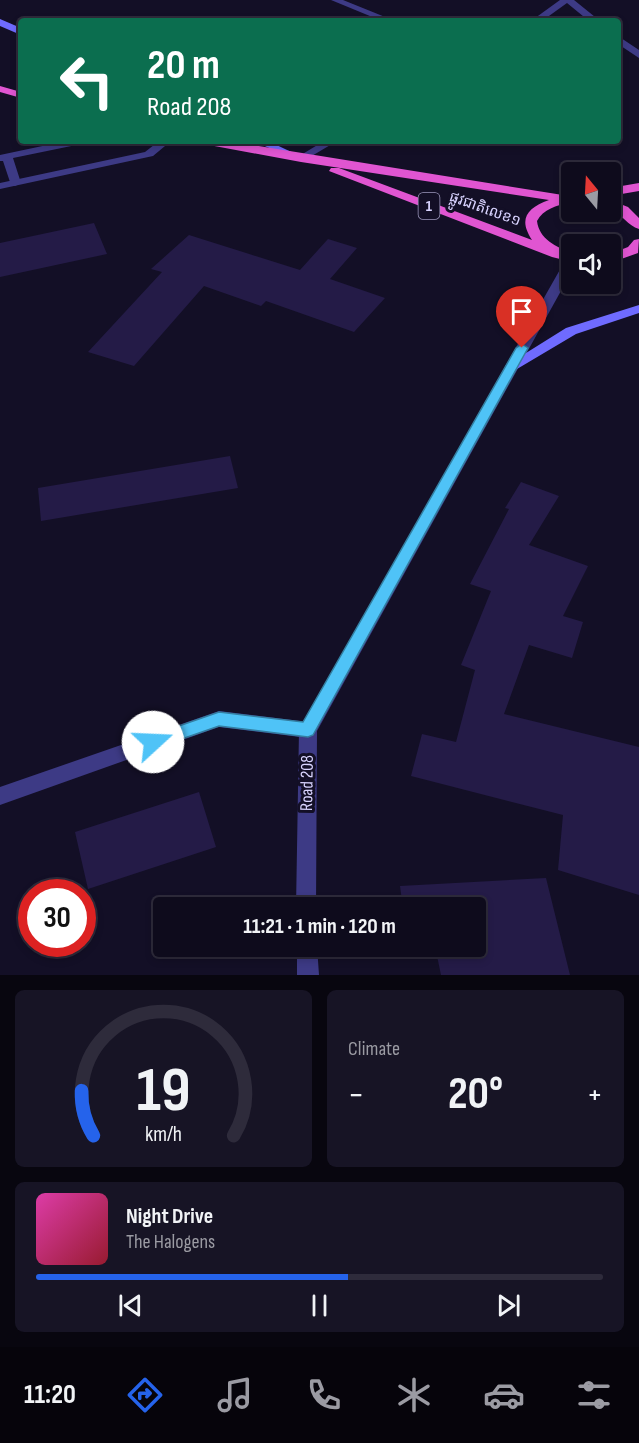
<!DOCTYPE html>
<meta charset="utf-8">
<style>
body{margin:0;font-family:"Sofia Sans Condensed","Noto Sans Khmer",sans-serif;background:#171425;color:#f1f3f6;height:100vh;display:flex;flex-direction:column;font-size:22px;white-space:nowrap}
*{box-sizing:border-box;margin:0}
p{font-size:20px;color:#9b9ba3}
.icon{flex:none;width:33px;height:33px;fill:none;stroke:currentColor;stroke-width:2;stroke-linecap:round;stroke-linejoin:round}
.map{position:relative;height:975px;overflow:hidden}
.sheet{display:flex;flex-direction:column;gap:15px;padding:15px;background:#08060f;flex:1}
.sheet>*{flex:none}
.banner{position:absolute;left:18px;top:18px;width:603px;height:126px;border-radius:6px;box-shadow:0 3px 9px #0003,0 0 0 2px #2e2b3b;background:#0b6e4f;color:#fff;overflow:hidden}
.needle{width:39px;rotate:342deg}
.controls{position:absolute;left:561px;top:162px;display:grid;gap:12px}
.controls a{display:grid;place-items:center;width:60px;height:60px;border-radius:6px;background:#0e0b1c;box-shadow:0 3px 9px #0003,0 0 0 2px #2e2b3b;font-size:30px}
.speed{position:absolute;left:18px;top:879px;display:flex;gap:12px;font-size:30px;font-weight:700;text-align:center}
.speed>*{display:grid;place-content:center;width:78px;height:78px;border-radius:50%;background:#0e0b1c;box-shadow:0 3px 9px #0003,0 0 0 2px #2e2b3b;line-height:1}
.speed .limit{border:9px solid #d22;background:#fff;color:#111}
.pin{position:absolute;display:grid;place-items:center;width:51px;height:51px;color:#fff;margin:-62px -26px;border-radius:50% 50% 50% 0;rotate:-45deg;box-shadow:0 0 6px #0007}
.pin .icon{rotate:45deg}
.me{position:absolute;width:66px;margin:-33px;rotate:70deg;stroke-linejoin:round;filter:drop-shadow(0 0 4px #0008)}
.turn{display:flex;align-items:center;gap:21px;height:126px;padding:0 30px;font-size:27px}
.turn .icon{width:78px;height:78px;stroke-width:2.5}
.turn b{display:block;font-size:42px;line-height:51px}
.big{font-size:45px;font-weight:700;line-height:1.1}
.sheet .card{flex:1;display:flex;flex-direction:column;justify-content:center;gap:9px;min-width:0;padding:0 21px;border-radius:9px;background:#171425}
.sheet .dial{align-items:center;gap:0}
.dial svg{height:156px;overflow:visible;fill:none;stroke:#2e2b3b;stroke-width:7;stroke-linecap:round;text-anchor:middle}
.dial text{fill:#f1f3f6;stroke:none}
.song{display:flex;align-items:center;gap:18px}
.cover{width:72px;height:72px;border-radius:9px;background:linear-gradient(135deg,hsl(320 70% 55%),hsl(350 70% 35%))}
.played{height:6px;border-radius:3px;background:linear-gradient(90deg,#2563eb 55%,#2e2b3b 55%)}
.keys{display:flex;justify-content:space-around;direction:ltr}
.heat{display:flex;justify-content:space-between;align-items:center;font-size:33px;direction:ltr}
.sheet .tiles{flex:1;display:grid;gap:15px;grid-template-columns:1fr 1fr}
.card:last-child{grid-column:span 2}
.trip{position:absolute;left:153px;top:897px;width:333px;height:60px;border-radius:6px;background:#0e0b1c;box-shadow:0 3px 9px #0003,0 0 0 2px #2e2b3b;font-weight:700;line-height:60px;text-align:center}
.tab-bar{display:flex;height:96px;justify-content:space-around;align-items:center;background:#06040b;color:#9b9ba3}
.tab-bar .icon{width:42px;height:42px}
.tab-bar .on{color:#2563eb}
.tab-bar b{font-size:27px;color:#f1f3f6}
.map>svg:first-child{display:block}
.building{fill:#241b47}
.lines{fill:none;stroke-linecap:round;stroke-linejoin:round}
.service{fill:#3d3a85;fill-rule:evenodd}
.minor{fill:#3d3a85;fill-rule:evenodd}
.tertiary{fill:#3d3a85;fill-rule:evenodd}
.secondary{fill:#6f6bff;fill-rule:evenodd}
.trunk{fill:#e055d1;fill-rule:evenodd}
.route{fill:#4fc3f7;stroke:#337fa1;stroke-width:1.5}
.labels{text-anchor:middle;dominant-baseline:central;stroke-width:6;stroke-linejoin:round;paint-order:stroke}
.far-street-label{font-size:15px;fill:#d9d4ff;stroke:#130f26}
.shield{fill:#130f26;stroke:#9e99be;stroke-width:1.5}
.shield-label{font-size:16px;font-weight:bold;fill:#d9d4ff}
.street-label{font-size:18px;fill:#d9d4ff;stroke:#130f26}
</style>
<div class="map">
<svg width="639" height="975" viewBox="0 0 639 975">
<rect width="100%" height="100%" fill="#130f26"/>
<path class="building" d="M94 223 107 254 0 277V243Z
M189 235 300 270 328 239 357 248 330 279 385 298 354 332 266 301 261 306 204 286 134 366 88 352 162 272 151 269Z
M230 456 238 488 41 521 38 488Z
M521 482 559 496 529 545 588 566 563 616 583 622 572 658 529 645 504 714 639 747V895L558 870 563 815 411 776 422 734 456 742 475 670 461 665 491 591 470 584 509 509 505 508Z
M199 792 216 847 88 889 75 832Z
M546 878 570 975H441L436 951 409 953 408 946H476V908H403L400 886Z"/>
<g class="lines">
<path class="service" d="M331 0H343L395 21H382Z
M66 141H86L81 144 13 158 21 183 15 186 11 185 3 161H0V155Z"/>
<path class="minor" d="M560 0H574L600 21H589L567 3 542 21H531Z
M618 36 639 50V58L618 44Z
M159 141H171L153 156 0 189V183L145 152Z
M324 141H337L305 160 301 161 296 158Z
M219 711 308 722 314 724 317 730 314 736 308 738 219 727 0 805V787Z"/>
<path class="tertiary" d="M572 255V271L317 731 316 908H296L299 730 566 259Z
M297 946H317L319 975H297Z"/>
<path class="secondary" d="M0 19 21 28V35L0 26Z
M254 141H268L302 157 301 159H293Z
M639 305V313L576 334 517 369H507L505 366 566 328Z"/>
<path class="trunk" d="M0 86 21 92V98L0 92Z
M203 141H228L569 196 571 199 569 202C557 206 543 209 537 221 539 239 556 247 572 253V262L552 257 329 171 331 168H339L532 240C518 219 527 208 549 200L301 162 209 145Z
M639 183V191L610 196V188Z
M610 200 628 207 639 218V229C628 226 622 214 610 209Z
M639 239 638 253 610 263V254L628 247 634 240Z"/>
</g>
<path class="route" d="M522 344 528 348 313 735 308 737 219 726 153 749 147 747 145 742 147 737 219 712 303 722 516 348Z"/>
<g class="labels">
<g class="far-street-label">
<text transform="translate(485 209) rotate(20)">ផ្លូវជាតិលេខ១</text>
</g>
<rect class="shield" x="418.5" y="193" width="21" height="26" rx="4.5"/>
<g class="shield-label">
<text x="429" y="206">1</text>
</g>
<g class="street-label">
<text transform="translate(307 783) rotate(-89)">Road 208</text>
</g>
</g>
</svg>
<div class="controls">
<a><svg class="needle" viewBox="-14 -14 28 28"><path d="M0-13l5 13h-10z" fill="#e53935"/><path d="M0 13l5-13h-10z" fill="#9b9ba3"/></svg></a>
<a><svg class="icon" aria-label="sound" viewBox="0 0 24 24"><path d="M4 9h4l5-4v14l-5-4H4zM17 9q2 3 0 6"/></svg></a>
</div>
<div class="speed"><div class="limit">30</div></div>
<div class="pin" style="left:522px;top:348px;background:#d93025"><svg class="icon" aria-label="arrive" viewBox="0 0 24 24"><path d="M6 21V4h12l-3 4 3 4H6"/></svg></div>
<svg class="me" style="left:153px;top:742px" viewBox="-20 -20 40 40"><circle r="19" fill="#fff"/><path d="M0-13L10 11 0 6-10 11z" fill="#4fc3f7"/></svg>
<div class="trip">11:21 · 1 min · 120 m</div>
<div class="banner">
<div class="turn"><svg class="icon" aria-label="left" viewBox="0 0 24 24"><path d="M17 20v-9H6M10 6l-5 5 5 5"/></svg><div><b>20 m</b>Road 208</div></div>
</div>
</div>
<section class="sheet">
<div class="tiles">
<div class="card dial"><svg viewBox="0 0 100 80">
<path d="M14 69A42 42 0 1 1 86 69"/>
<path d="M14 69A42 42 0 0 1 8 46" stroke="#2563eb"/>
<text x="50" y="56" font-size="32" font-weight="700">19</text>
<text x="50" y="72" font-size="11">km/h</text>
</svg></div>
<div class="card"><p>Climate</p>
<div class="heat"><a>−</a><b class="big">20°</b><a>+</a></div>
</div>
<div class="card">
<div class="song"><i class="cover"></i><div><b>Night Drive</b><p>The Halogens</p></div></div>
<div class="played"></div>
<div class="keys"><svg class="icon" aria-label="previous" viewBox="0 0 24 24"><path d="M18 5L8 12l10 7zM5 5v14"/></svg><svg class="icon" aria-label="pause" viewBox="0 0 24 24"><path d="M8 5v14M16 5v14"/></svg><svg class="icon" aria-label="next" viewBox="0 0 24 24"><path d="M6 5l10 7-10 7zM19 5v14"/></svg></div>
</div>
</div>
</section>
<nav class="tab-bar">
<b>11:20</b>
<svg class="icon on" aria-label="directions" viewBox="0 0 24 24"><path d="M12 3l9 9-9 9-9-9zM9 14v-3h6M13 9l2 2-2 2"/></svg>
<svg class="icon" aria-label="music" viewBox="0 0 24 24"><path d="M9 18V5l10-2v13"/><circle cx="6" cy="18" r="3"/><circle cx="16" cy="16" r="3"/></svg>
<svg class="icon" aria-label="phone" viewBox="0 0 24 24"><path d="M5 4h4l2 5-3 2q2 4 5 5l2-3 5 2v4C11 20 4 13 5 4z"/></svg>
<svg class="icon" aria-label="climate" viewBox="0 0 24 24"><path d="M12 3v18M4 7l16 10M4 17L20 7"/></svg>
<svg class="icon" aria-label="car" viewBox="0 0 24 24"><path d="M5 17H2v-5l4-1 3-4h7l3 4 3 1v5h-3M9 17h6M6 11h13"/><circle cx="7" cy="17" r="2"/><circle cx="17" cy="17" r="2"/></svg>
<svg class="icon" aria-label="filters" viewBox="0 0 24 24"><path d="M4 7h16M4 17h16"/><circle cx="9" cy="7" r="2"/><circle cx="15" cy="17" r="2"/></svg>
</nav>
